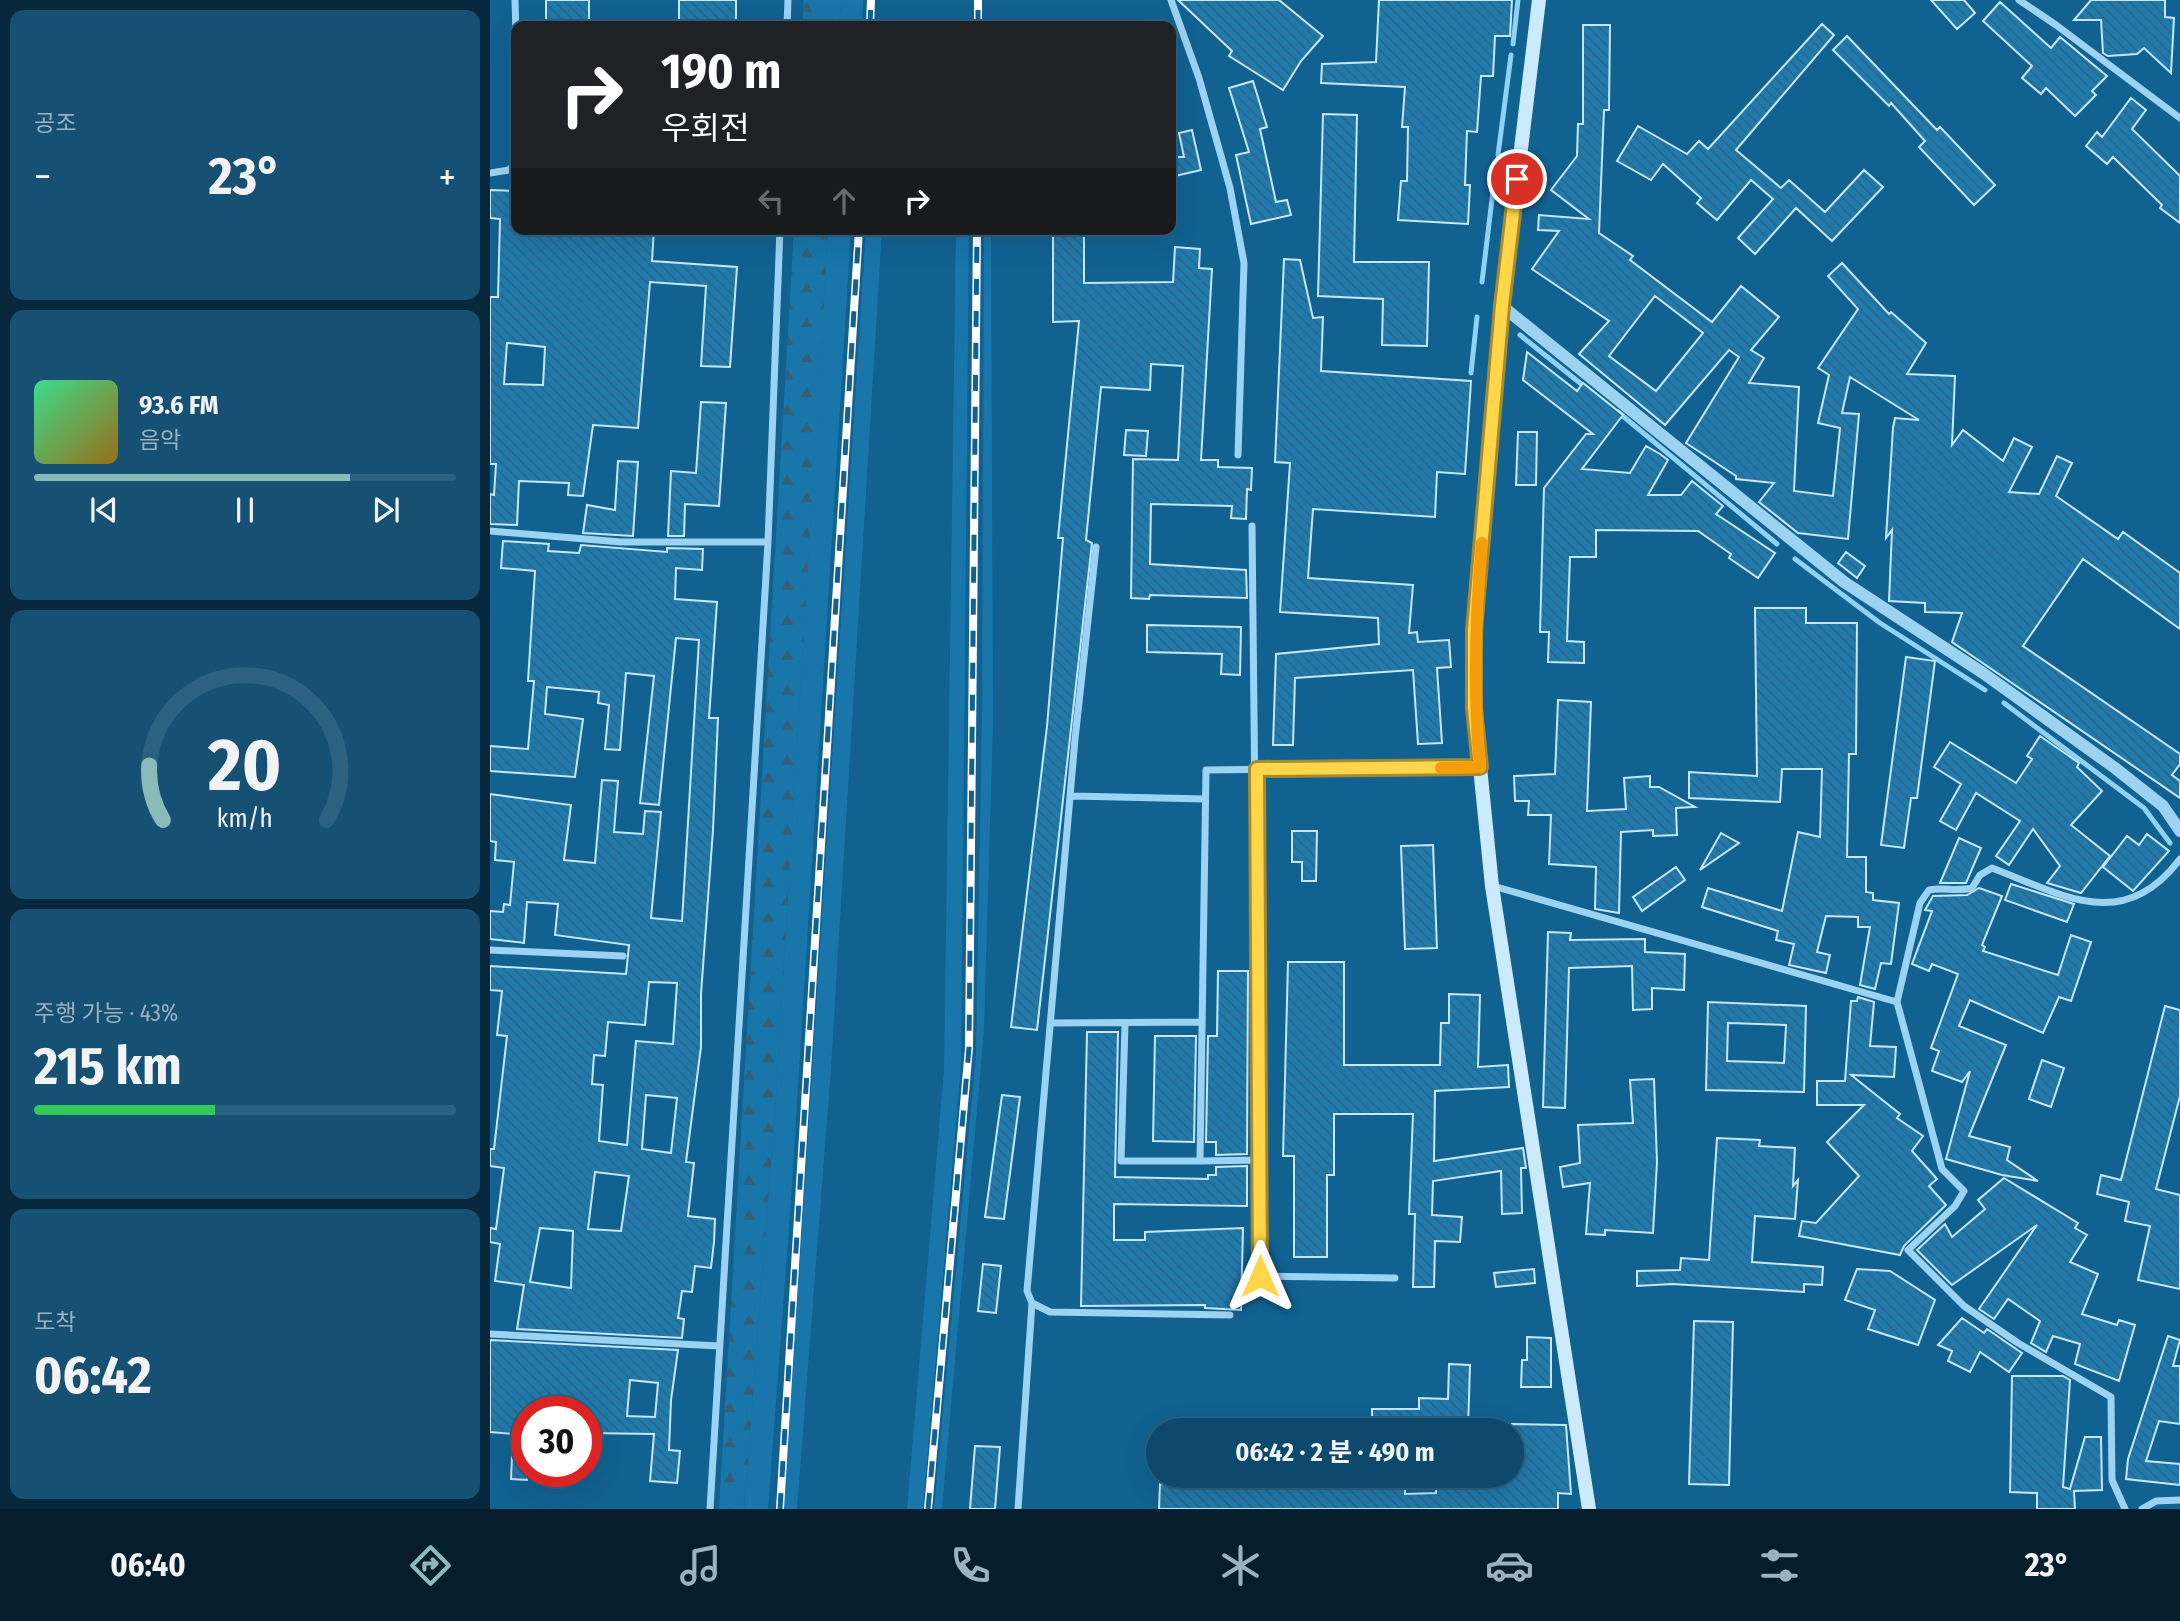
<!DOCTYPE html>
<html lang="ko">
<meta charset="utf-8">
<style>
body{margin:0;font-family:"Fira Sans Condensed","Noto Sans KR",sans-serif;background:#165072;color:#f1f3f6;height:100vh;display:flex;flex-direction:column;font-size:26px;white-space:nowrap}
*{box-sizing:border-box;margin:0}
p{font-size:23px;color:#9ab2c2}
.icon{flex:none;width:38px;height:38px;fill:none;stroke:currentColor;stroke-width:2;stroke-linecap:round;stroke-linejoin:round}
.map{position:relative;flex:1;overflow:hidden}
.details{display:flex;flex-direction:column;gap:10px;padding:10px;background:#07283c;width:490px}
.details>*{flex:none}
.banner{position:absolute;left:21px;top:21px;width:665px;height:214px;border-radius:14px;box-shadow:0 7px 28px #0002,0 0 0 2px #2d6180;background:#202124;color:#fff;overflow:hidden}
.speed{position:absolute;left:21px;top:1396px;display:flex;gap:14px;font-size:35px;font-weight:700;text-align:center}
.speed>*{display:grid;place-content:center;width:91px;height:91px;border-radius:50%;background:#0d496d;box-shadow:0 7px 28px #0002,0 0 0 2px #2d6180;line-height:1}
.speed .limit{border:10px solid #d22;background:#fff;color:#111}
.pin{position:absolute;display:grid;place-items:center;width:60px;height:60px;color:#fff;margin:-30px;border:4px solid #fff;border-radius:50%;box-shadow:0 2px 7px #0007}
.me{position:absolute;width:77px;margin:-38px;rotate:0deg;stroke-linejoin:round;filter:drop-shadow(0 0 5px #0008)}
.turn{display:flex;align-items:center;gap:24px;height:147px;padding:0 35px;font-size:32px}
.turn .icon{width:91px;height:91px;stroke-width:2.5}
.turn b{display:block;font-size:49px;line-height:60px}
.lanes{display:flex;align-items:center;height:66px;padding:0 35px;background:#0003;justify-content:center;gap:35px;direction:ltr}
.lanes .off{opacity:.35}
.big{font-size:52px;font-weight:700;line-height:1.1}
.details .widget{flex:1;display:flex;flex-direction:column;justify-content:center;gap:10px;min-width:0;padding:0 24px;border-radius:14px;background:#165072}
.details .dial{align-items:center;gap:0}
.dial svg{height:182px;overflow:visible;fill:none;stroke:#2d6180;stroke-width:7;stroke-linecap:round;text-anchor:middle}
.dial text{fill:#f1f3f6;stroke:none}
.song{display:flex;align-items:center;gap:21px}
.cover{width:84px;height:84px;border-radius:10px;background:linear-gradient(135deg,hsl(150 70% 55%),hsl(40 70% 35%))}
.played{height:7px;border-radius:4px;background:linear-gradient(90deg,#8bbbb9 75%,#2d6180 75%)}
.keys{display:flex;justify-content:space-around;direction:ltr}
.heat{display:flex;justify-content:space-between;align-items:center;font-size:38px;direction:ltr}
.charge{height:10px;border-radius:5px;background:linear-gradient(90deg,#34c759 43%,#2d6180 0)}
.trip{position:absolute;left:656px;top:1418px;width:378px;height:70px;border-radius:35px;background:#0d496d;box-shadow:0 7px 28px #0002,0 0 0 2px #2d6180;font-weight:700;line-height:70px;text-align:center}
.dock{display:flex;height:112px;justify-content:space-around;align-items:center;background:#051d2c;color:#9ab2c2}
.dock .icon{width:49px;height:49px}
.dock .selected{color:#8bbbb9}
.dock b{font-size:32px;color:#f1f3f6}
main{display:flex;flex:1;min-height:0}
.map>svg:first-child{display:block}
.green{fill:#1876ab}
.forest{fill:url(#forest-firs)}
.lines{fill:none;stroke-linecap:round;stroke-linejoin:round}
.stream{stroke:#8ed2f6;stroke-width:5}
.building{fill:url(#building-back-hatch);stroke:#c4e8fd;stroke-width:2;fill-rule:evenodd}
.minor{stroke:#9cd3f3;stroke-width:7}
.tertiary{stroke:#9cd3f3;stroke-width:12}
.secondary{stroke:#cbeafc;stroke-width:14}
.rail-casing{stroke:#fff;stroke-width:8}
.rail{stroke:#116191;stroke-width:5;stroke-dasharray:16;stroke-linecap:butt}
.route-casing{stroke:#a68a30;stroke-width:18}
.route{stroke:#ffd54a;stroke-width:12}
.slow{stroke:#f59e0b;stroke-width:12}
</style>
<main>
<section class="details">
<div class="widget"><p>공조</p>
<div class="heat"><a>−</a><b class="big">23°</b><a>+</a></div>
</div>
<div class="widget">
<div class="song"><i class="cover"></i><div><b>93.6 FM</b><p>음악</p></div></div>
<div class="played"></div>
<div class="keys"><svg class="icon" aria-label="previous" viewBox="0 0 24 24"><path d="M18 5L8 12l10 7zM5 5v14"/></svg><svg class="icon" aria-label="pause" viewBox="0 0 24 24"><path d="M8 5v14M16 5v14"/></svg><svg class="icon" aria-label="next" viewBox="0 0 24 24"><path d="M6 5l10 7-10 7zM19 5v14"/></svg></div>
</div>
<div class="widget dial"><svg viewBox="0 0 100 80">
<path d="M14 69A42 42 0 1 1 86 69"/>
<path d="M14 69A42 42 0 0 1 8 45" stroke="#8bbbb9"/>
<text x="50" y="56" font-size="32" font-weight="700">20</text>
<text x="50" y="72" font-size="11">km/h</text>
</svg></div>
<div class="widget"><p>주행 가능 · 43%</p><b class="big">215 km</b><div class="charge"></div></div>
<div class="widget"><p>도착</p><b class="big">06:42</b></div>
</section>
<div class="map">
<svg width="1690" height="1509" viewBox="0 0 1690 1509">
<defs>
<pattern id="forest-firs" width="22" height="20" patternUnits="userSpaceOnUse" patternTransform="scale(1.75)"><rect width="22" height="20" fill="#1876ab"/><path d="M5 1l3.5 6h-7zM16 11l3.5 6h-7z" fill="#355f77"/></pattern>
<pattern id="building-back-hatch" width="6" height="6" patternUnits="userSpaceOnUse" patternTransform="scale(1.75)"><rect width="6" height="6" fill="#1e7bb0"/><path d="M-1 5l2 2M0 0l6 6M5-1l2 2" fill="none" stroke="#35647e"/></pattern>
</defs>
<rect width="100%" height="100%" fill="#116191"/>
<path class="green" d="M351 0H373L372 26H349Z
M338 229H361L301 1201 278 1509H254L285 1110Z
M376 229H392L341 1068 307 1509H294Z
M466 229H479L471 1065 433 1509H417L454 1070Z
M494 229H501L503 723 494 1029 452 1509H444L486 1054 492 713Z"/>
<path class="forest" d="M313 0H351L349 26H313Z
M304 229H338L332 334 285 1110 254 1509H229Z"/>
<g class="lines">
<path class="stream" d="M1023 44 1028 0
M1008 155 1021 55
M992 282 1006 166
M1030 335 1095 387
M981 373 987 317
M1128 412 1287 544
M1305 559 1390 623 1495 690
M1514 703 1654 808 1680 843"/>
</g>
<path class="building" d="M56 0H99V26H56Z
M189 0H246V26H189Z
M688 0H789L833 36 811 61 793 90 739 56 742 51Z
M889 0H1022L1020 36H1005L1003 76H991L987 132 977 131 975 185H980L978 224 908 220 911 181H917L918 127H912L915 87 831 83 832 64 886 62Z
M1441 0H1474L1485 13 1467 29Z
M1601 0H1675V17L1684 18 1681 73 1654 48 1647 54 1618 56 1613 53 1611 20H1584Z
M1510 2 1561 48 1570 37 1617 76 1602 91 1606 95 1585 116 1556 88 1551 94 1532 78 1542 66 1493 21Z
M1332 24 1344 35 1246 150 1291 188 1299 180 1335 212 1374 170 1393 187 1342 241 1306 208 1265 254 1248 238 1283 199 1261 180 1227 220 1207 203 1211 198 1173 164 1161 180 1127 161 1148 126 1197 154 1209 141 1218 149Z
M1093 25H1120L1119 110H1114L1109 233 1143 256 1140 260 1222 322 1251 286 1289 317 1261 350 1274 358 1259 383 1309 387 1304 491 1343 496 1350 428 1328 423 1339 375 1328 368 1368 309 1338 276 1352 263 1399 314 1401 312 1436 343 1417 374 1465 376 1462 445 1473 430 1513 461 1524 438 1542 447 1519 492 1549 494 1567 456 1582 463 1566 496 1628 539 1633 532 1690 573V629L1593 559 1533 646 1690 754V764L1682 775 1690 781V798L1462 642 1472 613 1435 612V603L1399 601 1402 530 1396 538 1403 428 1405 418 1429 420 1360 377 1352 413 1369 414 1358 539 1308 533 1269 502 1284 483 1246 479V476L1196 443 1249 357 1239 350 1175 425 1089 354 1119 321 1042 269 1069 231 1048 230 1049 215 1099 219 1061 190 1087 156 1088 124H1093ZM1165 296 1213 333 1166 391 1119 356Z
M1357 36 1447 130 1450 127 1505 185 1484 205 1429 147 1435 141 1401 103 1399 106 1343 50Z
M763 81 777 127 770 129 786 202 797 200 801 215 761 224 746 155 759 152 739 88Z
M1641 98 1656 110 1642 129 1690 176V223L1670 208 1672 205 1623 157 1617 164 1596 146 1607 132 1612 137Z
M833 114 867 115 864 262H939L937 346 892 345 893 299 828 296Z
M702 130 711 170 681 177V157H694L689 133Z
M0 190 26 191V232L164 229 162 261 247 267 240 367 211 366 216 286 160 282 148 428 103 425 93 496 78 495 79 483 29 481 27 525 0 524V494L4 495 6 464H0V297H8L10 219 0 218ZM17 343 55 347 53 385 14 384Z
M563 229H594V283L683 282 685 247 710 249 709 268 722 269 711 460H728V467L762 468 761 490 757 489 756 519 741 518 742 506 661 504 660 564 756 570 757 598 660 595 659 599 641 598 643 459 688 460 693 366 661 364 660 390 611 387 596 540 602 543 547 1030 521 1027 557 726 573 538H568L589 321 563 322Z
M794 259 810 260 823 318 833 317 831 371 981 381 975 474 947 472 945 517 823 509 818 578 923 585 919 633 927 632 928 642 959 640 961 667 947 668 952 743 928 744 923 670 805 678 803 745H783L786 654 889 644 888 618 790 612 800 463 785 462Z
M1037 352 1087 391 1093 383 1133 415 1092 469 1140 473 1156 446 1170 454 1178 460 1158 495H1191L1202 481 1233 506 1226 514 1285 553 1268 578 1239 558 1241 554 1208 531 1106 530V557H1080L1077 641 1094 642V663L1058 662 1059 632H1050L1054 488 1096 434H1103L1033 380Z
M211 402 236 403 229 506 195 504 194 536H178L181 471 206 473Z
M636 430 658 431 656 456 634 455Z
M1028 432H1047L1046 485H1026Z
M128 461 148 462 143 536 93 533 97 505 125 510Z
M13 541 59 544 58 551 89 553 91 545 177 552V548L213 549 212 570 186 568 185 599 227 602 219 718H228L223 830 211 994V1047L196 1162 204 1163 198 1216 225 1219 224 1242 221 1268 205 1266 202 1292 192 1291 188 1318 194 1319 192 1338 27 1329 34 1285 5 1281 10 1244 0 1242V1228L6 1229 14 1168 0 1166V1149H4L17 1036 7 1035 12 991 0 990V966L136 974 139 945 65 935 68 904 37 902 34 943 0 939V911L13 912 14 904 20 905 24 862 5 860 6 842 0 841V794L81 805 74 860 105 863 112 780 128 781 124 832 153 834 155 811 171 812 161 918 192 921 209 640 186 638 169 805 150 803 164 676 136 673 130 750 115 749 119 705 108 703 109 692 57 687 55 714 93 719 85 777 0 771V746L38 749 44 681H38L45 571 11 568ZM159 982 187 983 183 1044 146 1041 137 1145 109 1141 113 1085 102 1084 104 1055 115 1056 118 1022 155 1025ZM156 1095 187 1098 181 1153 152 1149ZM105 1172 139 1176 131 1231 98 1229ZM50 1228 83 1231 81 1288 40 1282Z
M1356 552 1375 566 1367 578 1348 563Z
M1265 608H1316V623H1367L1366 754H1359L1357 857H1376V892L1383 893V900L1409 903 1401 964 1391 963 1385 989 1370 985 1380 927H1368V917L1336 916 1327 952 1340 955 1336 973 1299 965 1304 944 1286 940 1288 931 1212 907 1218 888 1292 911 1308 832 1330 837 1332 769H1292L1290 802 1199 798V772L1267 776Z
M657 625 751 627 750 675 731 674 732 654 657 652Z
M1416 657 1445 661 1427 798H1421L1414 848 1391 845Z
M1068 700 1101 702 1097 811 1136 809 1134 778 1160 776V787H1169L1205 807 1186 808 1187 835 1163 836V830L1131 832 1129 913 1105 909 1106 867 1059 864 1061 815H1038L1039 801H1025L1024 776 1065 774Z
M1550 736 1589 763 1587 767 1612 791 1581 825 1620 856 1591 893 1557 883 1570 866 1543 829 1519 865 1506 856 1530 821 1486 793 1466 830 1450 821 1471 784 1444 767 1460 742 1526 783 1542 759 1537 756Z
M802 831H827L826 881H812V862H802Z
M1231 833 1249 843 1210 870Z
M1657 834 1679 851 1643 891 1613 867 1637 836 1649 845Z
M1469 838 1491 848 1476 883H1450Z
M943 845 947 948 915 949 911 846Z
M1186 867 1195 880 1152 911 1143 897Z
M1521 884 1584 904 1577 922 1515 900Z
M1489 888 1512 896 1492 945 1495 947 1493 951 1568 975 1581 935 1601 942 1581 1001 1569 997 1553 1033 1480 1000 1469 1026 1516 1045 1479 1136 1520 1147 1517 1160 1548 1181 1512 1175 1456 1159 1480 1071 1472 1082 1442 1071 1449 1051 1441 1048 1468 974 1442 964 1439 971 1422 964 1442 911 1435 910 1443 896 1477 895Z
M1058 932 1081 933 1080 940 1155 939V952L1195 954 1194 990 1162 988V1009L1143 1010 1142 966 1079 968 1075 1108 1053 1107Z
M798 962H854V1065H950L951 1023H959V994L990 995 988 1067 1018 1065 1019 1087 945 1091 944 1161 1033 1148 1036 1168H1031L1032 1213 1012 1214 1011 1171 943 1181 942 1215 972 1217 970 1242 945 1241 944 1287H923L925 1214H919L923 1114H844V1175H837V1257H804V1156H793Z
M728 971H758L757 1154 726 1155V1142H716L718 1036H727Z
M1368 997 1384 1002 1380 1046 1406 1047 1404 1077 1361 1075 1410 1114 1407 1118 1433 1136 1422 1151 1447 1179 1439 1186 1456 1205 1414 1246 1410 1255 1309 1236 1312 1221 1326 1223 1369 1176 1337 1142 1374 1105H1327V1081H1355L1361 1001H1367Z
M1218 1002 1316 1006 1314 1092 1216 1090ZM1238 1023 1296 1025 1294 1063 1237 1061Z
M1675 1006 1690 1010V1096L1666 1189 1690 1195V1289L1648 1280 1660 1226 1635 1221 1639 1202 1607 1194 1611 1175 1631 1180Z
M597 1032H628L625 1177 718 1179V1175H726V1167L757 1166V1206L624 1204V1240H655V1232L753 1228 751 1310 715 1308V1305L591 1306Z
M665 1036H706L704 1142 663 1141Z
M1552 1060 1574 1068 1561 1107 1539 1099Z
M1164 1079 1167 1162 1163 1233 1115 1230V1235L1096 1234 1100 1183 1073 1187 1070 1167 1090 1163 1088 1125 1143 1123 1140 1080Z
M512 1095 530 1097 514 1219 495 1217Z
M1227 1138 1270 1140 1269 1146 1305 1148 1303 1186 1308 1180 1305 1219 1265 1216 1262 1262 1333 1267 1332 1285 1314 1284V1292L1182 1284 1147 1286V1271L1190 1270 1191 1258 1219 1260Z
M1514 1178 1588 1223 1585 1228 1597 1235 1580 1262 1608 1274 1592 1314 1627 1325 1629 1320 1645 1325 1629 1381 1585 1364 1590 1344 1563 1336 1556 1352 1541 1343 1550 1321 1518 1299 1504 1319 1489 1309 1547 1225 1462 1285 1427 1250 1455 1224 1462 1237 1495 1209 1488 1200Z
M493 1264 511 1266 506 1313 488 1311Z
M1044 1269 1045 1283 1006 1287 1004 1273Z
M1367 1269 1400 1271 1445 1300 1428 1345 1378 1329 1385 1310 1355 1300Z
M1472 1318 1494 1333 1497 1329 1532 1353 1519 1372 1490 1352 1480 1372 1458 1361 1462 1351 1448 1345Z
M1204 1321 1243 1322 1239 1485 1199 1484Z
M1678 1336 1690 1340 1683 1366H1690V1424L1669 1421 1656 1461 1690 1464V1485L1636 1479 1638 1459Z
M1037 1337 1061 1338V1387H1031L1032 1360H1037Z
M0 1340 188 1350 181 1400 179 1450 190 1451 187 1483 160 1481 164 1434 96 1433V1412H37V1480L21 1479 23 1434 0 1432ZM140 1380 168 1383 165 1417 137 1416Z
M959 1364 980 1365 978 1430H882V1409H929V1398L958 1399Z
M1522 1376H1573L1580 1380 1573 1487 1580 1489 1595 1437H1611L1612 1490 1584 1491 1585 1509H1547V1493L1520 1492Z
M1022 1424 1076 1425 1081 1494 1068 1493V1509H669L670 1484 744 1487 743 1475H810V1480L853 1479V1475H915V1494L946 1493 947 1475H1022Z
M485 1446 510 1447 505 1509H480Z"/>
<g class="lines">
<path class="minor" d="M25 0 26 35
M681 0 709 78 740 188 754 263 748 455
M1529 0 1566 25 1690 118
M297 26 298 0
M0 173 19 170 26 162
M762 526 770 1276 905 1278
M0 531 131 542H278
M606 547 585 739 537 1291 542 1303 560 1312 740 1315
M582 796 715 799
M1003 886 1407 1002
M0 950 133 956
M561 1023 712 1022
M635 1024 631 1161H710
M769 1160 710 1161 716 770 990 767
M0 1334 229 1346
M220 1509 278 542 290 229
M528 1509 542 1303
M1635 1509 1622 1480 1621 1397 1528 1343 1474 1306 1418 1250 1465 1206 1474 1191 1452 1169 1407 1002 1430 903 1439 890C1454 887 1466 892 1482 888L1490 875 1502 868C1573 895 1633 934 1690 859
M1652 1509 1666 1501 1690 1500"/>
<path class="tertiary" d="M1012 306 1354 582 1493 673 1625 768 1673 806 1690 831"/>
<path class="secondary" d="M1049 0 1012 306 984 630V708L1002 886 1099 1509"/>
<g class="rail-casing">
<path id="rail" d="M380 26 381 0
M488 26V0
M290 1509 369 229
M438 1509 479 1048 487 229"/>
</g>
<use href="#rail" class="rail"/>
</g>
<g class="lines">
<g class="route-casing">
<path id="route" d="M770 1276 767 769 990 767 984 708V630L1012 306 1027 179"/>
</g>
<use href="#route" class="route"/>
<path class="slow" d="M951 768 990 767C983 691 985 619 992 543"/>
</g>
</svg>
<div class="speed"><div class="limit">30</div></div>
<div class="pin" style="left:1027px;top:179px;background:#d93025"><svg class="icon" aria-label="arrive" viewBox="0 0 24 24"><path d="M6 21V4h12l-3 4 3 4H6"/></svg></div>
<svg class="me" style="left:770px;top:1276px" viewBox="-20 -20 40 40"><path d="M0-17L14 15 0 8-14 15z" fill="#ffd54a" stroke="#fff" stroke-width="4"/></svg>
<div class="trip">06:42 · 2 분 · 490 m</div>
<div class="banner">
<div class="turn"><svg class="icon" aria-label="right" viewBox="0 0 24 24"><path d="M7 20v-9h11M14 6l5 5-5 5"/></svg><div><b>190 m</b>우회전</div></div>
<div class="lanes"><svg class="icon off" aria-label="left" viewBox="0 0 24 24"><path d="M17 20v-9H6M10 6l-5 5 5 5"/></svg><svg class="icon off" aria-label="ahead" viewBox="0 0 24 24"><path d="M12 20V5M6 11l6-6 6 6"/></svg><svg class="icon" aria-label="right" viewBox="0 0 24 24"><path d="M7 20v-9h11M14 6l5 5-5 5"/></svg></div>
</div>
</div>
</main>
<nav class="dock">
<b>06:40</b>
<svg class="icon selected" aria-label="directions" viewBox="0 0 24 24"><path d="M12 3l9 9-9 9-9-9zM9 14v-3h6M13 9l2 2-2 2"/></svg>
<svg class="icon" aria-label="music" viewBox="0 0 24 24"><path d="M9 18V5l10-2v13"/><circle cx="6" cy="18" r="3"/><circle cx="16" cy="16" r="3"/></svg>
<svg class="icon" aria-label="phone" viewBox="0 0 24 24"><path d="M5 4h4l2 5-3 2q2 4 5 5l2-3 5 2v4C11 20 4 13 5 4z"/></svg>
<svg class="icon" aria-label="climate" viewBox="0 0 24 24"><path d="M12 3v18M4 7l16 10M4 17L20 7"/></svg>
<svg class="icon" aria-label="car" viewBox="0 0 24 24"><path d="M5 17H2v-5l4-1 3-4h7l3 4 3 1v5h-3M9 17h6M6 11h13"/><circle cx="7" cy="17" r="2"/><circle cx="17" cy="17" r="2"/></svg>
<svg class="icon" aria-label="filters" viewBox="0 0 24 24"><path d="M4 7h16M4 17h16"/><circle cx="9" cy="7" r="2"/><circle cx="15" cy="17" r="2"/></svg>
<b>23°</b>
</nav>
